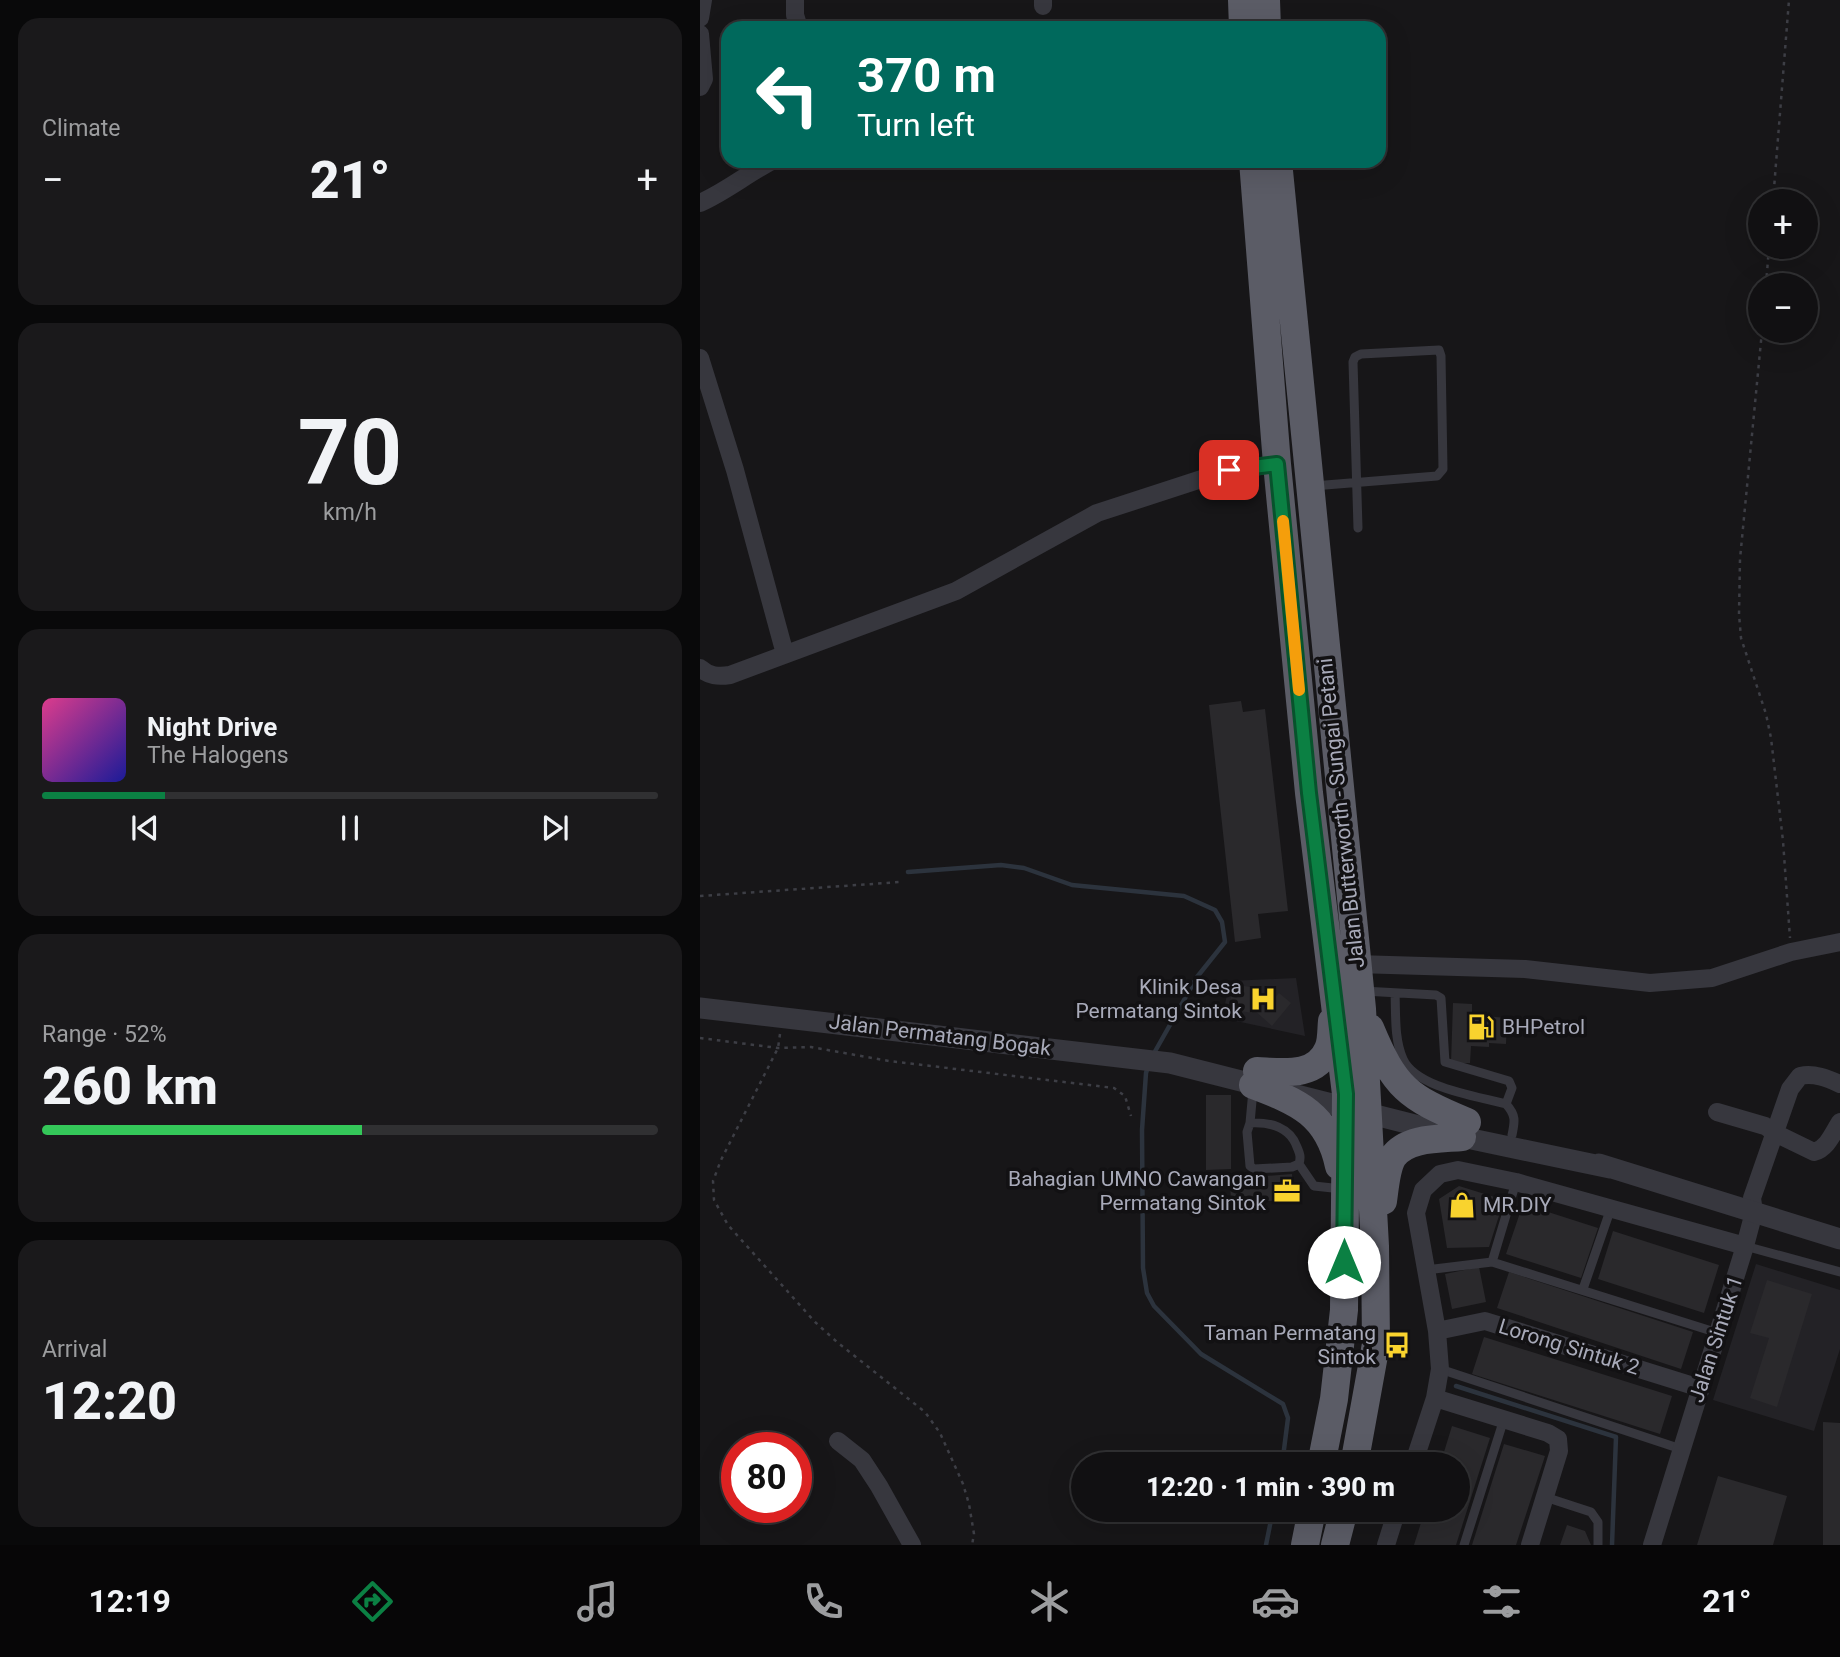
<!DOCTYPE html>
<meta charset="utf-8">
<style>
body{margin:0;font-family:Roboto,sans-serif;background:#1a191b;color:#f1f3f6;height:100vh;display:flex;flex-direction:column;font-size:26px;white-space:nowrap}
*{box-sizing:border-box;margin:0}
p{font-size:23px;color:#9c9d9f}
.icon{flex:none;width:38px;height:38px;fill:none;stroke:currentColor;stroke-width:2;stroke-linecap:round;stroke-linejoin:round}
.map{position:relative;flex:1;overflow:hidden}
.panel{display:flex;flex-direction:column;gap:18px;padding:18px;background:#09090a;width:700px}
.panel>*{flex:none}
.hud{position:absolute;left:21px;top:21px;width:665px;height:147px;border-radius:21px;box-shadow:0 7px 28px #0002,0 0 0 2px #303032;background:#00695c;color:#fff;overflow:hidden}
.fabs{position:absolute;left:1048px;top:189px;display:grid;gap:14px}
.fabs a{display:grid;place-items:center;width:70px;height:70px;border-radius:50%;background:#111012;box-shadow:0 7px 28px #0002,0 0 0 2px #303032;font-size:35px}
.speed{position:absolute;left:21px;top:1432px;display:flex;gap:14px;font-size:35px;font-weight:700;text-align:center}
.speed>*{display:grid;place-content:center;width:91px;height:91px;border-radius:50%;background:#111012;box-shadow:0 7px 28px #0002,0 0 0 2px #303032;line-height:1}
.speed .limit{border:10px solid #d22;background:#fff;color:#111}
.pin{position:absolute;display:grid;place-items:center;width:60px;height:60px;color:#fff;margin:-30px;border-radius:14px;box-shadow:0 4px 10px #0006}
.me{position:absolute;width:77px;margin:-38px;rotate:0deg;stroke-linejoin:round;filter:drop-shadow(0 0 5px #0008)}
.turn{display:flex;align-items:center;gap:24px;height:147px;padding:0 21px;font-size:32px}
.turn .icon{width:91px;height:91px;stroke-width:2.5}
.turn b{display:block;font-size:49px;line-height:60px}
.big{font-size:52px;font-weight:800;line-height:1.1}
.panel .widget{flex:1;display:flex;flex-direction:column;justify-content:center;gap:10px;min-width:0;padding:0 24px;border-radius:21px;background:#1a191b}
.panel .dial{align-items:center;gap:0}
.dial b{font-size:91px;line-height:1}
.song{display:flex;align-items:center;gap:21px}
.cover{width:84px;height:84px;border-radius:10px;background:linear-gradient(135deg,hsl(330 70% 55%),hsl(240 70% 35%))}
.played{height:7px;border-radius:4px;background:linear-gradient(90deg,#0b8043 20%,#303032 20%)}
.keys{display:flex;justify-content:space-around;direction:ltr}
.heat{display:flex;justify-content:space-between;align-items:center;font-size:38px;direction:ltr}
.charge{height:10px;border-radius:5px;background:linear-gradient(90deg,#34c759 52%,#303032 0)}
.trip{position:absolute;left:371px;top:1452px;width:399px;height:70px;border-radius:35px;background:#111012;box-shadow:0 7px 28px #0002,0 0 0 2px #303032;font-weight:800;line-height:70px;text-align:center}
.menu{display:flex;height:112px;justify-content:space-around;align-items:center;background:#070607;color:#9c9d9f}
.menu .icon{width:49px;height:49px}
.menu .active{color:#0b8043}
.menu b{font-size:32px;color:#f1f3f6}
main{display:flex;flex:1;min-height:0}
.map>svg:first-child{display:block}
.built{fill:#232226}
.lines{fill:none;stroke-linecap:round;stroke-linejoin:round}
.stream{stroke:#2c333d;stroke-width:4.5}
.building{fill:#2a292c}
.path{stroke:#3d3e45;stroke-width:2.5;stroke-dasharray:3.5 5;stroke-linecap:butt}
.service{stroke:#37373e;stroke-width:9}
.minor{stroke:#37373e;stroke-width:18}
.tertiary{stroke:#37373e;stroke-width:21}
.trunk{stroke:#5b5c66;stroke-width:28}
.route-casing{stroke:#07532c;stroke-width:18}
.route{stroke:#0b8043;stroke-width:12}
.slow{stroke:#f59e0b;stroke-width:12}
.labels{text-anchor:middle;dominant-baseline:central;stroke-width:7;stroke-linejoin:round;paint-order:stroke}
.street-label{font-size:21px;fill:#a8aab9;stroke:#121113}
.poi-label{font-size:21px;fill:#a8aab9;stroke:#121113;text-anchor:end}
</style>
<main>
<section class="panel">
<div class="widget"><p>Climate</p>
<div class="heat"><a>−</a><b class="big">21°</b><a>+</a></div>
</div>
<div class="widget dial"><b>70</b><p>km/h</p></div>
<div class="widget">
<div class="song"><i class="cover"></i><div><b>Night Drive</b><p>The Halogens</p></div></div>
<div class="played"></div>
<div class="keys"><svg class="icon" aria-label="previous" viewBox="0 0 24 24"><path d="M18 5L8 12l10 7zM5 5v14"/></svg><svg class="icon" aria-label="pause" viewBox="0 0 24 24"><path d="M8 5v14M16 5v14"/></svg><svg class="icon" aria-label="next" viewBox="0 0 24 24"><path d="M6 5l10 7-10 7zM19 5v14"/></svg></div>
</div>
<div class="widget"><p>Range · 52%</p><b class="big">260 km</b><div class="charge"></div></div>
<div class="widget"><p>Arrival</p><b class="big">12:20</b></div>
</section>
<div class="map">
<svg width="1140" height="1545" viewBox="0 0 1140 1545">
<rect width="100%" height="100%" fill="#171618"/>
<path class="built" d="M596 978 605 1036 522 1018 530 981Z
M1056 1264 1140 1290V1349L1114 1431 1013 1400Z"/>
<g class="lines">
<path class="stream" d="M208 872 301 865 324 868 372 885 484 896 515 910 522 922 525 942 497 977 453 1055
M448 1067 446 1073 442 1130 443 1268 447 1293 454 1306 501 1354 583 1404 588 1418 582 1465
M756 1386 916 1437 912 1545
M566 1545 573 1510"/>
</g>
<path class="building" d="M541 701 543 712 565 709 588 911 558 914 561 938 535 942 509 705Z
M533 984 556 988 553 1007 564 994 572 1001 579 993 591 1003 572 1026 553 1009 552 1013 529 1009Z
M753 1003 772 1004V1015L807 1018 806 1044 789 1043V1047L771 1046 770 1063H751Z
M506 1095H531V1169L506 1170Z
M592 1174 594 1199 531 1204 530 1179Z
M759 1186 804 1200 789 1247 747 1248 739 1199Z
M823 1204 898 1228 881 1278 806 1254Z
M913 1231 1019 1265 1004 1313 898 1279Z
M779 1267 786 1302 752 1309 745 1274Z
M809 1272 993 1332 981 1369 797 1308Z
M1067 1280 1112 1294 1077 1407 1050 1398 1069 1338 1050 1333Z
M784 1337 972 1396 960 1434 772 1374Z
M1123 1422 1140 1423V1545H1123Z
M752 1426 790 1438 756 1545H714L725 1510H758V1465H740Z
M804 1444 845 1456 816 1545H772Z
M1018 1476 1087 1496 1073 1545H997Z
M867 1525 885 1531 891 1545H860Z"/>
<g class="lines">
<path class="path" d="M1073 201 1089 0
M1066 285 1069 247
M1062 331 1040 559 1039 614 1041 638 1066 714 1071 738 1083 841 1090 938
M0 896 200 882
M80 1034 78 1048 21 1160 13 1181 14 1200 28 1225 115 1322 137 1342 225 1412 240 1433 263 1484 269 1504 274 1534 272 1545
M0 1038 78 1048 111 1047 189 1061 414 1088 425 1096 431 1116"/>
<path class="service" d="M613 486 737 476 743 469 741 356 739 350 661 354 655 357 653 362 658 528
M663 991 736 995 741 998 745 1062 809 1081 812 1088 806 1104
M695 993C696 1014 694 1039 703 1059 716 1088 777 1096 806 1104 816 1115 815 1121 812 1135
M550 1123 553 1090
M599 1164C601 1157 600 1154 597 1147 590 1127 570 1122 550 1123L547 1132 550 1166 554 1169 592 1167 599 1164 614 1186 642 1189
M1045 1246 1140 1272
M792 1262 816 1182
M726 1270 792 1262 1018 1333
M883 1289 911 1208
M740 1369 981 1449
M845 1497 891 1512 898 1522V1545
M764 1545 804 1419"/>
<path class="minor" d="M95 0V15L99 28
M343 0V6
M0 18 3 0
M0 34 4 79 0 87
M0 203C25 192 47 174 72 161
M0 358 35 470 85 654
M0 668C9 676 18 677 30 675L256 591 397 513 529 470 577 464
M656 964 825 969 950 983 1012 978 1091 952 1140 942
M1017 1112 1065 1126 1075 1133 1114 1152C1127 1149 1133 1133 1140 1122
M737 1331 785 1321 1000 1388
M735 1398 848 1433 858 1439 859 1451 830 1545
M138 1441 162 1460 179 1486 212 1545
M713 1465 735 1398 740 1369 737 1331 716 1213 723 1190 740 1174 758 1170 816 1182 1045 1246
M686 1545 697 1510
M952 1545 1045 1246 1054 1212 1052 1198 1090 1089 1100 1076C1114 1073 1127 1078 1140 1084"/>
<path class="tertiary" d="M0 1008 470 1063 762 1137 910 1168
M899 1164 1140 1239"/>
<path class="trunk" d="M542 0 543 28
M566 0 567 28
M553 161 577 464 609 793 646 1094 644 1310 634 1399 621 1465
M578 161 662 1009 675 1246 676 1344 654 1465
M670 1028C695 1088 707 1097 767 1122
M557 1071C582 1072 616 1078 628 1049 632 1041 631 1029 632 1021
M553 1085C598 1102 628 1114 639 1166
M683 1201C685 1188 686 1168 693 1157 707 1137 741 1139 762 1137
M605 1545 612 1510
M635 1545 644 1510"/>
</g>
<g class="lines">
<g class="route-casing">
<path id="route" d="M529 470 577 464 609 793 646 1094 644 1262"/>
</g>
<use href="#route" class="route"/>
<path class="slow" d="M583 521 599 690"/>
</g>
<defs>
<g id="hospital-bare" transform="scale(2.1)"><path d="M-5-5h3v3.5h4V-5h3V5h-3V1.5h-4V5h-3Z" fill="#f9d32e" stroke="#121113" stroke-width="2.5" paint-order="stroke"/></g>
<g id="fuel-bare" transform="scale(2.1)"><path d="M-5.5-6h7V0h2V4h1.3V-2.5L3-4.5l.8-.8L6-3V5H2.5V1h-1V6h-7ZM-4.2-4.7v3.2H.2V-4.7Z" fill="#f9d32e" stroke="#121113" stroke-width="2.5" paint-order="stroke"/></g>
<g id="office-bare" transform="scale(2.1)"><path d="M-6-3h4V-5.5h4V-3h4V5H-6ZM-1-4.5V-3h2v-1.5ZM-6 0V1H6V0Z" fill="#f9d32e" stroke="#121113" stroke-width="2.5" paint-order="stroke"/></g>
<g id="shop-bare" transform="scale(2.1)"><path d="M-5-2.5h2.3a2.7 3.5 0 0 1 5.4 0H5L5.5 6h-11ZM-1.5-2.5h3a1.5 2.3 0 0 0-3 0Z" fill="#f9d32e" stroke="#121113" stroke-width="2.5" paint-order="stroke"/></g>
<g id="bus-bare" transform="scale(2.1)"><path d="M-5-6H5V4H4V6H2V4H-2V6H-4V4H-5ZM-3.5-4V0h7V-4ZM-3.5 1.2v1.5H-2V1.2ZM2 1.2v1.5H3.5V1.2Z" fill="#f9d32e" stroke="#121113" stroke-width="2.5" paint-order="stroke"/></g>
</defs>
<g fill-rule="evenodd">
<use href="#hospital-bare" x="563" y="999"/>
<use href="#fuel-bare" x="781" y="1027"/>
<use href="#office-bare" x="587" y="1191"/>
<use href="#shop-bare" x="762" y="1205"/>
<use href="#bus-bare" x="697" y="1345"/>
</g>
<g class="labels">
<g class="street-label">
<text transform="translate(641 813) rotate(-96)">Jalan Butterworth - Sungai Petani</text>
<text transform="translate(240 1035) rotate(7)">Jalan Permatang Bogak</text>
<text transform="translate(1016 1339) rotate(-72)">Jalan Sintuk 1</text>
<text transform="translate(869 1347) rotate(17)">Lorong Sintuk 2</text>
</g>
<g class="poi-label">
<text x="542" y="987">Klinik Desa<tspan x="542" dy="24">Permatang Sintok</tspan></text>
<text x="802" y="1027" text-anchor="start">BHPetrol</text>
<text x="566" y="1179">Bahagian UMNO Cawangan<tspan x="566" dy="24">Permatang Sintok</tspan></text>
<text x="783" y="1205" text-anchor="start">MR.DIY</text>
<text x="676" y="1333">Taman Permatang<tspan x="676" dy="24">Sintok</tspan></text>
</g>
</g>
</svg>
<div class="fabs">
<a>+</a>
<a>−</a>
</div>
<div class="speed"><div class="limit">80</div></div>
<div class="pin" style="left:529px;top:470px;background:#d93025"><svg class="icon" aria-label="arrive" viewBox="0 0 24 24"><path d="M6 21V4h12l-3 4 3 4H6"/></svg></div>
<svg class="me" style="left:644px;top:1262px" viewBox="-20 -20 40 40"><circle r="19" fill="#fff"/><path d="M0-13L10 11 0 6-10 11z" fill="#0b8043"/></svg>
<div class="trip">12:20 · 1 min · 390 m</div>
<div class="hud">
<div class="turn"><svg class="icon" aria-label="left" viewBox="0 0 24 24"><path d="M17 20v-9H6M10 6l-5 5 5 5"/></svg><div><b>370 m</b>Turn left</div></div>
</div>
</div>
</main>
<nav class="menu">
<b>12:19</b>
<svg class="icon active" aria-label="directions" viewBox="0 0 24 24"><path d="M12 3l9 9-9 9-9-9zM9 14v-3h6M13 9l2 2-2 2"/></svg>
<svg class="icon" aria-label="music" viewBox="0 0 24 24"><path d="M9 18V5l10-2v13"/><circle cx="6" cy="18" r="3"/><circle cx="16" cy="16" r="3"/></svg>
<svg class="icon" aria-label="phone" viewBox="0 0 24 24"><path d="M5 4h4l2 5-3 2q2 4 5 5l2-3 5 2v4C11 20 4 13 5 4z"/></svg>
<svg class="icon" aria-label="climate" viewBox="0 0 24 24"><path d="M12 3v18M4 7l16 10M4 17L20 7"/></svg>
<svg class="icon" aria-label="car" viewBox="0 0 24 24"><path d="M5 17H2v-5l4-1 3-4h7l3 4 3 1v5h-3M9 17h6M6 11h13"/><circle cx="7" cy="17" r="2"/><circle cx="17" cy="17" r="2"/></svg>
<svg class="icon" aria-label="filters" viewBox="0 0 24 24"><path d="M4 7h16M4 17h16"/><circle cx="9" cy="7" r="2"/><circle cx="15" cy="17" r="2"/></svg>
<b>21°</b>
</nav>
